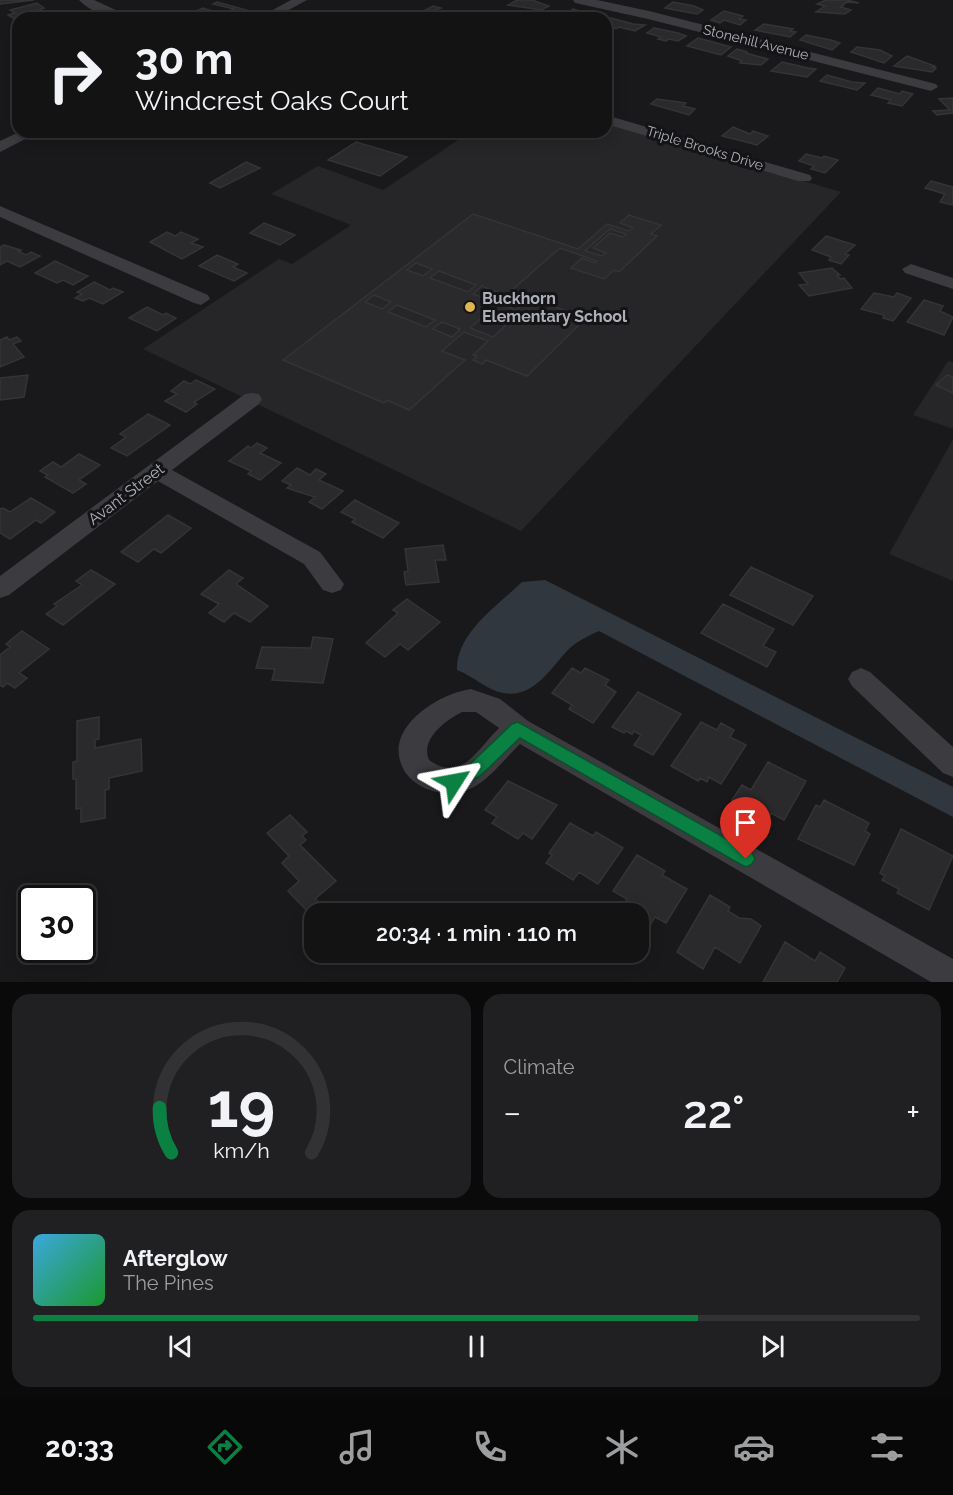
<!DOCTYPE html>
<meta charset="utf-8">
<style>
body{margin:0;font-family:Raleway,sans-serif;background:#202022;color:#f1f3f6;height:100vh;display:flex;flex-direction:column;font-size:22px;white-space:nowrap}
*{box-sizing:border-box;margin:0}
p{font-size:20px;color:#9d9ea0}
.icon{flex:none;width:33px;height:33px;fill:none;stroke:currentColor;stroke-width:2;stroke-linecap:round;stroke-linejoin:round}
.map{position:relative;height:982px;overflow:hidden}
.drawer{display:flex;flex-direction:column;gap:12px;padding:12px;background:#0a0a0b;flex:1}
.drawer>*{flex:none}
.guide{position:absolute;left:12px;top:12px;width:600px;height:126px;border-radius:18px;box-shadow:0 3px 15px #0003,0 0 0 2px #323234;background:#131314;color:#f1f3f6;overflow:hidden}
.speed{position:absolute;left:18px;top:885px;display:flex;gap:12px;font-size:30px;font-weight:700;text-align:center}
.speed>*{display:grid;place-content:center;width:78px;height:78px;border-radius:50%;background:#131314;box-shadow:0 3px 15px #0003,0 0 0 2px #323234;line-height:1}
.speed .limit{border:3px solid #111;border-radius:9px;background:#fff;color:#111}
.pin{position:absolute;display:grid;place-items:center;width:51px;height:51px;color:#fff;margin:-62px -26px;border-radius:50% 50% 50% 0;rotate:-45deg;box-shadow:0 0 6px #0007}
.pin .icon{rotate:45deg}
.me{position:absolute;width:66px;margin:-33px;rotate:56deg;stroke-linejoin:round;filter:drop-shadow(0 0 4px #0008)}
.turn{display:flex;align-items:center;gap:21px;height:126px;padding:0 24px;font-size:27px}
.turn .icon{width:78px;height:78px;stroke-width:2.5}
.turn b{display:block;font-size:42px;line-height:51px}
.big{font-size:45px;font-weight:600;line-height:1.1}
.drawer .widget{flex:1;display:flex;flex-direction:column;justify-content:center;gap:9px;min-width:0;padding:0 21px;border-radius:18px;background:#202022}
.drawer .dial{align-items:center;gap:0}
.dial svg{height:156px;overflow:visible;fill:none;stroke:#323234;stroke-width:7;stroke-linecap:round;text-anchor:middle}
.dial text{fill:#f1f3f6;stroke:none}
.song{display:flex;align-items:center;gap:18px}
.cover{width:72px;height:72px;border-radius:9px;background:linear-gradient(135deg,hsl(200 70% 55%),hsl(130 70% 35%))}
.played{height:6px;border-radius:3px;background:linear-gradient(90deg,#0b8043 75%,#323234 75%)}
.keys{display:flex;justify-content:space-around;direction:ltr}
.heat{display:flex;justify-content:space-between;align-items:center;font-size:33px;direction:ltr}
.drawer .tiles{flex:1;display:grid;gap:12px;grid-template-columns:1fr 1fr}
.widget:last-child{grid-column:span 2}
.trip{position:absolute;left:304px;top:903px;width:345px;height:60px;border-radius:18px;background:#131314;box-shadow:0 3px 15px #0003,0 0 0 2px #323234;font-weight:600;line-height:60px;text-align:center}
.tabs{display:flex;height:96px;justify-content:space-around;align-items:center;background:#080808;color:#9d9ea0}
.tabs .icon{width:42px;height:42px}
.tabs .on{color:#0b8043}
.tabs b{font-size:27px;color:#f1f3f6}
.map>svg:first-child{display:block}
.built{fill:#262528}
.water{fill:#31373e}
.building{fill:#2a292c;stroke:#343437;stroke-width:1.5;fill-rule:evenodd}
.lines{fill:none;stroke-linecap:round;stroke-linejoin:round}
.minor{fill:#3b3b40;fill-rule:evenodd}
.route{fill:#0b8043;stroke:#07532c;stroke-width:1.5}
.poi-dot{fill:#dfb64d;stroke:#141416;stroke-width:2}
.labels{text-anchor:middle;dominant-baseline:central;stroke-width:6;stroke-linejoin:round;paint-order:stroke}
.far-street-label{font-size:14px;fill:#adb0b9;stroke:#141416}
.poi-label{font-size:16px;font-weight:bold;fill:#adb0b9;stroke:#141416;text-anchor:start}
.street-label{font-size:16px;fill:#adb0b9;stroke:#141416}
</style>
<div class="map">
<svg width="953" height="982" viewBox="0 0 953 982">
<rect width="100%" height="100%" fill="#19191b"/>
<path class="built" d="M606 122 841 192 521 531 143 349 279 259 292 264 351 225 271 194 318 166 383 190 470 132H606Z
M948 361 953 362V429L913 415Z
M953 439V581L889 554Z"/>
<path class="water" d="M545 580 953 787V817L599 631C588 636 575 642 567 651 551 668 533 699 503 693 487 690 473 676 457 670 456 633 497 606 522 582Z"/>
<path class="building" d="M0 0H34L0 4Z
M517 0H532L549 6 541 10 508 5Z
M826 0H847L859 3 847 2 841 7 851 10 845 14 816 12 825 6 817 4Z
M217 2 246 10 235 15 230 14 226 18H201L191 13 203 8 222 14 234 9 213 4Z
M673 2 694 6 703 10 697 14 665 8Z
M37 3 44 8 34 12 38 15 16 20 8 15 15 13 10 10Z
M433 6 441 8 420 15 431 18 401 15 408 12 418 14Z
M573 9 590 14 594 12 602 14 597 18 562 16Z
M724 11 743 16 739 19 746 20 740 25 724 20 720 23 711 20Z
M611 18 633 24 645 25 635 31 619 27 616 29 606 24Z
M764 24 793 29 790 31 796 32 790 37 755 30Z
M654 28 678 33 686 36 678 41 669 39 666 41 658 39 661 37 647 33Z
M806 35 831 40 840 43 832 50 800 40Z
M698 38 731 47 721 55 687 46Z
M857 47 880 50 892 56 884 63 851 52Z
M737 49 747 52 746 53 768 59 761 65 740 63 742 61 728 56Z
M907 56 935 66 933 67 936 68 932 72 894 66Z
M782 62 808 68 816 69 807 77 771 71Z
M827 75 852 82 865 83 857 90 820 81Z
M878 88 900 94 902 91 913 94 902 106 888 103 891 100 871 95Z
M953 98V113L937 115 933 111 950 110 939 99Z
M657 99 686 103 683 106 695 109 689 115 651 104Z
M733 127 750 134 753 131 768 136 757 145 722 136Z
M356 142 407 157 380 176 328 160Z
M806 154 822 158 824 156 838 160 825 173 811 169 814 166 799 161Z
M246 162 260 168 220 188 210 183Z
M931 181 953 187V205L940 202 945 194 925 188Z
M473 214 578 249 607 224 629 231 633 228 620 223 629 215 661 225 651 234 657 236 619 272 614 270 604 279 571 268 582 258 595 263 597 261 560 248 497 303 516 310 530 298 586 318 527 376 486 360 482 364 473 360 477 356 473 355 488 341 464 332 442 351 465 360 409 410 387 400 384 403 283 360ZM610 229 626 234 623 237 610 233 593 248 606 253 602 256 585 251ZM416 263 432 269 423 276 407 270ZM439 271 476 285 468 292 430 278ZM482 286 501 294 492 301 473 294ZM374 295 391 302 382 309 365 302ZM397 305 435 320 426 327 388 312ZM493 308 512 314 507 319 511 320 493 337 470 328ZM442 322 460 329 452 337 433 329Z
M264 223 295 235 280 245 250 233Z
M167 232 175 236 181 232 198 239 191 243 203 247 182 259 150 242Z
M826 236 855 245 845 254 849 255 841 264 829 260 831 257 812 250Z
M4 245 21 250 18 251 26 255 31 252 40 256 20 267 7 261 0 265V247Z
M217 255 238 264 233 267 247 273 234 281 199 266Z
M55 261 76 271 88 276 73 285 63 280 57 283 35 273Z
M832 268 840 275H837L840 279 844 278 852 288 809 296 799 285 808 284 799 273Z
M94 282 110 290 113 288 123 292 103 304 89 298 83 301 75 298 82 294 77 292Z
M874 293 894 297 897 293 911 298 893 321 883 318 884 315 861 309Z
M924 300 943 306 940 311 953 317 944 335 907 322Z
M147 307 163 315 166 313 176 318 157 331 129 318Z
M7 337 9 340 17 337 21 341 13 344 24 357 0 367V340Z
M28 375 24 397 0 400V378Z
M947 375 953 377V393L936 385Z
M196 380 215 389 194 402 197 404 186 412 165 401 177 394 171 391 184 381 190 384Z
M148 414 170 425 127 456 111 448 126 437 120 434Z
M257 443 267 448 260 453 281 463 260 480 248 474 251 471 229 461 248 446 251 448Z
M79 454 100 465 79 480 86 484 73 493 45 477 48 475 40 471 53 462 61 467Z
M297 468 310 475 316 469 326 474 319 480 343 491 322 509 309 502 315 497 293 490 287 488 291 485 282 481Z
M31 498 55 512 41 523 36 520 10 539 0 533V509L3 508 10 512Z
M355 500 368 507 399 523 383 538 352 522 355 519 341 512Z
M168 515 191 528 161 553 154 549 138 562 121 552Z
M443 545 446 560H435L439 582 406 585 404 572 408 571 405 549Z
M751 567 813 596 793 625 730 595Z
M91 570 115 584 63 625 46 614 57 606 54 604 82 585 76 581Z
M229 570 243 578 236 584 268 606 250 622 234 613 224 622 209 613 219 604 201 594Z
M407 599 440 622 408 650 400 644 385 657 366 643 398 613 393 610Z
M723 604 774 629 763 646 776 652 767 667 701 633Z
M22 631 49 649 19 673 27 678 15 688 7 683 3 687 0 685V655L10 647 6 644Z
M313 637 333 639 323 683 272 680 275 669 256 668 262 647 311 648Z
M572 668 581 673 585 668 609 680 605 685 616 692 593 723 569 709 572 705 552 693Z
M638 692 681 714 653 755 634 745 641 735 634 731 632 734 626 731 624 733 612 727Z
M99 717V739L95 740V748L141 739 142 771 109 778V789L105 790V818L81 822V808L76 809V779H73V762L77 761V721Z
M701 722 717 730 721 723 734 730 730 737 746 745 721 784 709 777 707 782 700 778 698 781 671 766Z
M768 762 806 781 784 820 771 813 769 818 762 814 760 817 732 800 742 785 751 790Z
M508 781 557 805 532 839 523 833 518 839 492 823 497 817 485 810Z
M824 800 869 823 865 831 870 834 854 865 798 839 816 805 820 807Z
M290 815 307 832 302 836 306 840 300 845 336 881 315 899 320 903 309 913 288 891 299 881 282 863 289 856 267 833Z
M570 823 593 836 596 832 623 848 598 884 579 872 573 880 546 863 552 855 549 853Z
M901 829 953 856 929 910 897 893 899 889 882 880 885 876 880 873Z
M637 855 665 871 662 875 687 889 666 923 655 917 651 924 639 916V914L622 906 627 899 613 891Z
M710 895 730 907 728 911 739 918 751 919 761 926 740 963 715 947 703 969 677 952Z
M785 942 815 961 820 952 845 968 837 982H763Z"/>
<g class="lines">
<path class="minor" d="M79 0H94L133 18C114 18 93 15 79 0Z
M291 0H307L274 18H258Z
M573 0H597L649 11 936 84 938 87 931 91 648 19 575 3Z
M606 115 810 175 812 178 810 181H798L606 124Z
M19 132H39L0 152V141Z
M0 206 208 295 210 299 201 305 194 303 0 217Z
M911 264 953 278V289L905 273 902 269Z
M252 393 259 394 262 399 259 404 172 470 320 552 344 584 341 590 332 593 323 590 304 564 158 481 9 595 0 598V576L245 394Z
M861 668 870 672 953 747V777L943 773 852 686 848 679 852 672Z
M471 689 500 699 528 721 953 959V982H931L520 744C505 758 491 778 472 788 446 801 404 789 399 756 394 721 442 693 471 689ZM462 712H476L499 728C476 751 461 783 429 760 420 739 446 720 462 712Z"/>
</g>
<path class="route" d="M518 722 752 853 755 859 752 864 746 867 740 864 520 738 480 776 454 789 448 787 446 782 448 777 468 766 512 724Z"/>
<circle class="poi-dot" cx="470" cy="307" r="6"/>
<g class="labels">
<g class="far-street-label">
<text transform="translate(756 42) rotate(14)">Stonehill Avenue</text>
<text transform="translate(705 148) rotate(17)">Triple Brooks Drive</text>
</g>
<g class="poi-label">
<text x="482" y="298">Buckhorn<tspan x="482" dy="18">Elementary School</tspan></text>
</g>
<g class="street-label">
<text transform="translate(126 494) rotate(-37)">Avant Street</text>
</g>
</g>
</svg>
<div class="speed"><div class="limit">30</div></div>
<div class="pin" style="left:746px;top:859px;background:#d93025"><svg class="icon" aria-label="arrive" viewBox="0 0 24 24"><path d="M6 21V4h12l-3 4 3 4H6"/></svg></div>
<svg class="me" style="left:454px;top:782px" viewBox="-20 -20 40 40"><path d="M0-17L14 15 0 8-14 15z" fill="#0b8043" stroke="#fff" stroke-width="4"/></svg>
<div class="trip">20:34 · 1 min · 110 m</div>
<div class="guide">
<div class="turn"><svg class="icon" aria-label="right" viewBox="0 0 24 24"><path d="M7 20v-9h11M14 6l5 5-5 5"/></svg><div><b>30 m</b>Windcrest Oaks Court</div></div>
</div>
</div>
<section class="drawer">
<div class="tiles">
<div class="widget dial"><svg viewBox="0 0 100 80">
<path d="M14 69A42 42 0 1 1 86 69"/>
<path d="M14 69A42 42 0 0 1 8 46" stroke="#0b8043"/>
<text x="50" y="56" font-size="32" font-weight="700">19</text>
<text x="50" y="72" font-size="11">km/h</text>
</svg></div>
<div class="widget"><p>Climate</p>
<div class="heat"><a>−</a><b class="big">22°</b><a>+</a></div>
</div>
<div class="widget">
<div class="song"><i class="cover"></i><div><b>Afterglow</b><p>The Pines</p></div></div>
<div class="played"></div>
<div class="keys"><svg class="icon" aria-label="previous" viewBox="0 0 24 24"><path d="M18 5L8 12l10 7zM5 5v14"/></svg><svg class="icon" aria-label="pause" viewBox="0 0 24 24"><path d="M8 5v14M16 5v14"/></svg><svg class="icon" aria-label="next" viewBox="0 0 24 24"><path d="M6 5l10 7-10 7zM19 5v14"/></svg></div>
</div>
</div>
</section>
<nav class="tabs">
<b>20:33</b>
<svg class="icon on" aria-label="directions" viewBox="0 0 24 24"><path d="M12 3l9 9-9 9-9-9zM9 14v-3h6M13 9l2 2-2 2"/></svg>
<svg class="icon" aria-label="music" viewBox="0 0 24 24"><path d="M9 18V5l10-2v13"/><circle cx="6" cy="18" r="3"/><circle cx="16" cy="16" r="3"/></svg>
<svg class="icon" aria-label="phone" viewBox="0 0 24 24"><path d="M5 4h4l2 5-3 2q2 4 5 5l2-3 5 2v4C11 20 4 13 5 4z"/></svg>
<svg class="icon" aria-label="climate" viewBox="0 0 24 24"><path d="M12 3v18M4 7l16 10M4 17L20 7"/></svg>
<svg class="icon" aria-label="car" viewBox="0 0 24 24"><path d="M5 17H2v-5l4-1 3-4h7l3 4 3 1v5h-3M9 17h6M6 11h13"/><circle cx="7" cy="17" r="2"/><circle cx="17" cy="17" r="2"/></svg>
<svg class="icon" aria-label="filters" viewBox="0 0 24 24"><path d="M4 7h16M4 17h16"/><circle cx="9" cy="7" r="2"/><circle cx="15" cy="17" r="2"/></svg>
</nav>
